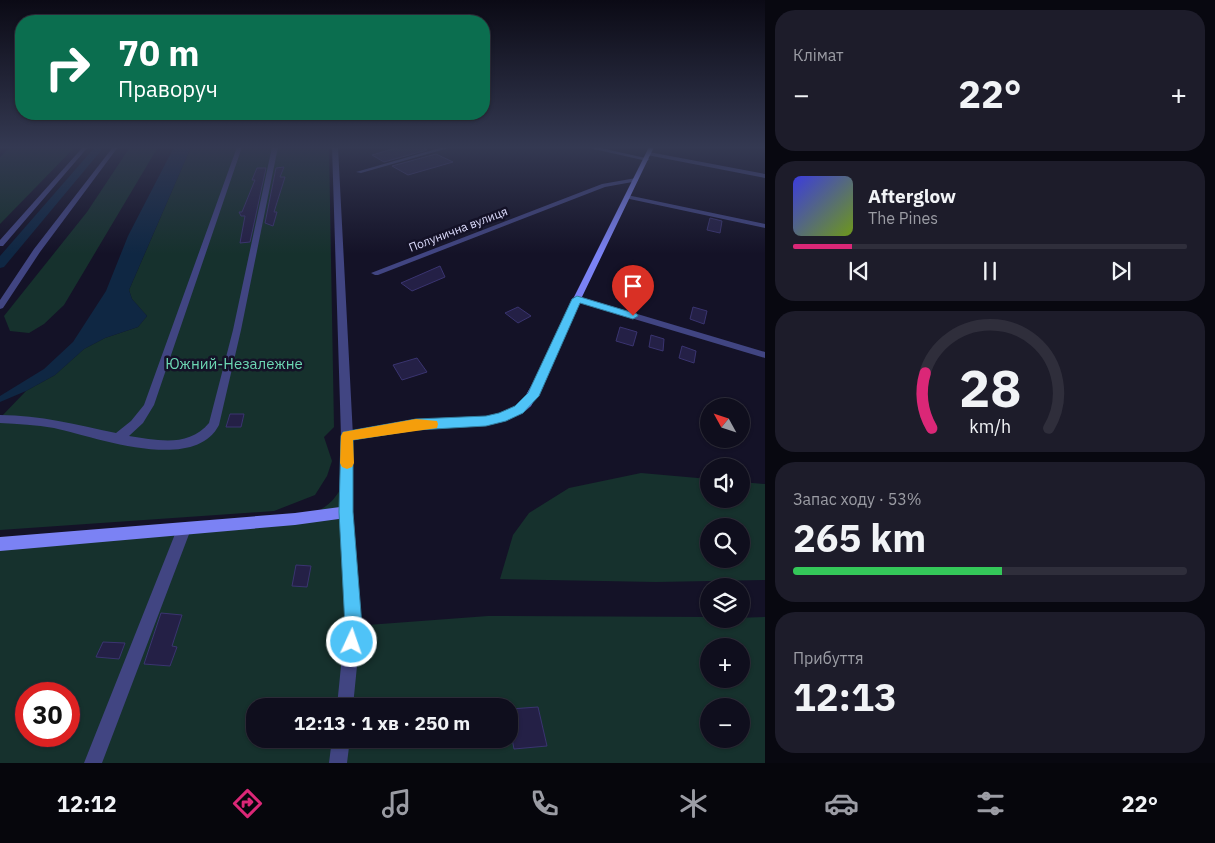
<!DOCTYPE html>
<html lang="uk">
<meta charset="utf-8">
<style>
body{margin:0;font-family:"IBM Plex Sans",sans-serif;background:#1d1c2a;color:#f1f3f6;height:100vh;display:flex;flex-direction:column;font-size:19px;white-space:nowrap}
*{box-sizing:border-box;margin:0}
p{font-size:16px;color:#9b9ca4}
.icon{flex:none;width:28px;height:28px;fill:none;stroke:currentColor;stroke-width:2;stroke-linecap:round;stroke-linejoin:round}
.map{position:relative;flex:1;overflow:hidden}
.side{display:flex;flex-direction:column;gap:10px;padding:10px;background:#080810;width:450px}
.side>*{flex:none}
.guide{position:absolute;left:15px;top:15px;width:475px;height:105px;border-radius:20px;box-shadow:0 1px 4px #0004,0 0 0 1px #2f2e3b;background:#0b6e4f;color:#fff;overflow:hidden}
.needle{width:32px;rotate:310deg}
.fabs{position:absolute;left:700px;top:398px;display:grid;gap:10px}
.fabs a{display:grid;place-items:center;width:50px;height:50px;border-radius:50%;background:#0f0e1d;box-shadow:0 1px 4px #0004,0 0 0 1px #2f2e3b;font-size:25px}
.speed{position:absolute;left:15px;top:682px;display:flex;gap:10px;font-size:25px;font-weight:700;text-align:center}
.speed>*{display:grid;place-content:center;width:65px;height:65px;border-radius:50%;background:#0f0e1d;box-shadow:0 1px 4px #0004,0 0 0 1px #2f2e3b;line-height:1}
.speed .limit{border:8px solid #d22;background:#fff;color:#111}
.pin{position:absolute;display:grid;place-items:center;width:42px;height:42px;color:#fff;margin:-51px -21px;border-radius:50% 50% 50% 0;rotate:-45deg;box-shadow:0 0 5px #0007}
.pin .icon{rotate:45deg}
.me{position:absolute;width:55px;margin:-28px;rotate:3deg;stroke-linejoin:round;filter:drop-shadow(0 0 4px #0008)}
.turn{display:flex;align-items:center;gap:18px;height:105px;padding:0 20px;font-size:22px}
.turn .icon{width:65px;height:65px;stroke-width:2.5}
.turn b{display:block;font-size:35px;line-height:42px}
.big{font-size:38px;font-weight:700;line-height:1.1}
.side .tile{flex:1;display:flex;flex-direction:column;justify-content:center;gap:8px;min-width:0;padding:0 18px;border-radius:20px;background:#1d1c2a}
.side .dial{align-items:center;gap:0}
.dial svg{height:130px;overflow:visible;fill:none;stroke:#2f2e3b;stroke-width:7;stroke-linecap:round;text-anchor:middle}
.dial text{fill:#f1f3f6;stroke:none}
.song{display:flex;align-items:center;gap:15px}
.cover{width:60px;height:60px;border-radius:8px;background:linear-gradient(135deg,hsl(240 70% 55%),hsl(80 70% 35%))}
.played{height:5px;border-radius:2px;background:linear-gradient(90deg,#db2777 15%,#2f2e3b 15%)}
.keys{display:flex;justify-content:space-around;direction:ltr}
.heat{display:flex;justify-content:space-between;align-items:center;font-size:28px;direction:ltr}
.charge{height:8px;border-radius:4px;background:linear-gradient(90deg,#34c759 53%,#2f2e3b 0)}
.trip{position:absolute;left:246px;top:698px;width:272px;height:50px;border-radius:20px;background:#0f0e1d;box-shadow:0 1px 4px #0004,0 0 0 1px #2f2e3b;font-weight:700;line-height:50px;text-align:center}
.tab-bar{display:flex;height:80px;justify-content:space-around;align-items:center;background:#06060c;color:#9b9ca4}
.tab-bar .icon{width:35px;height:35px}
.tab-bar .selected{color:#db2777}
.tab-bar b{font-size:22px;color:#f1f3f6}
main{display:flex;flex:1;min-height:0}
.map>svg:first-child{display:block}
.green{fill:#16312d;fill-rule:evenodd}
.water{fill:#0f2743}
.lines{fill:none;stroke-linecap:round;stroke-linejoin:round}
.canal{fill:#0f2743;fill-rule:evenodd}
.building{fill:#242046;stroke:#3a3470}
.street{fill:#414582;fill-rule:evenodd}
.secondary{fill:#7b82f4;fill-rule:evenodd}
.route{fill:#4fc3f7;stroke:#337fa1}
.slow{fill:#f59e0b}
.labels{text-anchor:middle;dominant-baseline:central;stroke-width:5;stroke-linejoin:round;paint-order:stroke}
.far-street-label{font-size:12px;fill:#dcdbfc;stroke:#141227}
.park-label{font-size:15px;fill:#6cd7b3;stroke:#141227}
</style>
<main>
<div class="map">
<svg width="765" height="763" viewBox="0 0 765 763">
<rect width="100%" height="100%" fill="#141227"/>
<path class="green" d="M10 147H75L0 224V157Z
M130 147H158L64 305 44 324 29 333 10 331 4 316 87 212Z
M191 147H329L334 427 324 437 332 461 327 476 315 495 274 511 0 530V418L26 391 55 375 84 349 105 338 138 327 147 316 132 299 129 290Z
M641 473 709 479V499H741V482L765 484V580L656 582 500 579 513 535 529 513 569 488ZM709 526H741V559H709Z
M347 477 354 626 488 616 709 617V619L765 617V763H0V544L310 515C332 505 336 498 347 477ZM709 646H741V679H709ZM26 694H69V736H26ZM255 706H510V739H255ZM709 706H741V739H709Z"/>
<path class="water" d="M174 147H191L129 290 132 299 147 316 138 327 105 338 84 349 55 375 26 391 0 402V396L44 369 73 342 106 291 128 236Z"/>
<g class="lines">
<path class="canal" d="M95 147H104L4 267 0 268V256Z"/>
</g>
<path class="building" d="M400 147H423L427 150 384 162 372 155Z
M436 154 453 162 408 175 392 166Z
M284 167 280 177H285L274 212H277L273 226 265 223 276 168Z
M257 168H266L250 242 240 243 245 216H241L239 212H242L255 180H252Z
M710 218 722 221 720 233 707 230Z
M440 266 445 277 412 291 401 283Z
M518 307 531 316 518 323 505 313Z
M693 307 707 311 704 324 690 319Z
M620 327 637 332 633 346 616 341Z
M651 335 664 339 663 351 649 347Z
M682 346 696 351 694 363 679 358Z
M417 358 427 372 402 380 393 365Z
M230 414H244L241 427H226Z
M296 565 311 566 307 587 292 586Z
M161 613 182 615 172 646 177 647 170 666 144 664Z
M103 642 125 643 119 659 96 657Z
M538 707 547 746 514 749 510 728V709Z"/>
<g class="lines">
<path class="street" d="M83 147H88L3 246H0V240Z
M113 147H118L40 252 3 308 0 309V300L34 249Z
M237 147H242L154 405 143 423 129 436C157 440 188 448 209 423L233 330 272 147H278L241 330 219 425C194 474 95 437 54 428 36 425 18 424 0 423V415C40 415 77 425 116 433L131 421 144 405Z
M332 147H338L353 436 351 439 347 441 343 439 341 436Z
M443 147H452L361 173 356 172Z
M585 147H596L650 159 647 161Z
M649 152 765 174V178L647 155 646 154Z
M636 178 638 179V181L605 187 378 275H375L371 273 602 184Z
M627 195 765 224V228L625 198 624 197Z
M577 296 765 352V358L574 301 573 299Z
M346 506 350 508 352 512 361 626 353 706H337L345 626 340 512 342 508Z
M184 523 189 525 191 529 102 763H84L177 529 179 525Z
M332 739H350L347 763H329Z"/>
<path class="secondary" d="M649 147H654L581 299 547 376 531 406 523 413 502 422 485 425 416 428 353 440 352 512 350 516 346 518 295 525 0 551V537L295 513 340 507 341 436 343 433 416 420 485 417 500 414 515 407 523 400 537 376 573 299Z"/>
</g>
<linearGradient id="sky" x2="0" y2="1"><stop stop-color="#0b0a15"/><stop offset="0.58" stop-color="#343952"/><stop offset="1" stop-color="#343952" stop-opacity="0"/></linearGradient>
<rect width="765" height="254" fill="url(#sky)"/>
<path class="route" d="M577 296 637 314 638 316 633 319 580 303 539 396 523 413 506 421 486 426 416 430 353 440V512L362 626 358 649 352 651 346 649 343 642 345 626 339 512 341 436 343 432 416 419 486 416 499 413 515 406 528 393 572 299Z"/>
<path class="slow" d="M416 419 437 421 438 424 437 428 353 440 354 463 352 467 347 469 342 467 340 463 341 436 343 432Z"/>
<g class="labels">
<g class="far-street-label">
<text transform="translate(458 229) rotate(-21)">Полунична вулиця</text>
</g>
<g class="park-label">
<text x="234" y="363">Южний-Незалежне</text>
</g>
</g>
</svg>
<div class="fabs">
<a><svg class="needle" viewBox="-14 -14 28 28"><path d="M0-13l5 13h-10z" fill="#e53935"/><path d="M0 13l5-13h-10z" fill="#9b9ca4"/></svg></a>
<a><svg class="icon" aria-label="sound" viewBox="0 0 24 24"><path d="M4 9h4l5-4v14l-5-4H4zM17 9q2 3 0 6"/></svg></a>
<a><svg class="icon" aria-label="search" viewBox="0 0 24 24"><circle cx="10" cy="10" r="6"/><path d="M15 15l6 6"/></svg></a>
<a><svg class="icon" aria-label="layers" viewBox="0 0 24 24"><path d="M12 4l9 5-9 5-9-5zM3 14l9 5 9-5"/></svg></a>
<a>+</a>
<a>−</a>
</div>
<div class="speed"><div class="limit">30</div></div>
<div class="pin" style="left:633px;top:316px;background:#d93025"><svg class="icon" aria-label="arrive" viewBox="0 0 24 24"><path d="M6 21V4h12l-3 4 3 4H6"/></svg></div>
<svg class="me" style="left:352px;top:642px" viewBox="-20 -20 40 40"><circle r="17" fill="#4fc3f7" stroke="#fff" stroke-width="3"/><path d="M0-11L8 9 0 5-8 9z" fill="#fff"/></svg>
<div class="trip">12:13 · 1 хв · 250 m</div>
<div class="guide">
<div class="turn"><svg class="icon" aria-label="right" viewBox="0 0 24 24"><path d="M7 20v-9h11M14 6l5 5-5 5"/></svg><div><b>70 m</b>Праворуч</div></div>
</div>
</div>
<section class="side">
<div class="tile"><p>Клімат</p>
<div class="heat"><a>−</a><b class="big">22°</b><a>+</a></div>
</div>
<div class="tile">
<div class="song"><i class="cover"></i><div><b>Afterglow</b><p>The Pines</p></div></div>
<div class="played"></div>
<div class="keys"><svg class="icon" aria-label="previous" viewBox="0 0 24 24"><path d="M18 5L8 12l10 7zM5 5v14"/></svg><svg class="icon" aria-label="pause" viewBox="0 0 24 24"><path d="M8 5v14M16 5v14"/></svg><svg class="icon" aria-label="next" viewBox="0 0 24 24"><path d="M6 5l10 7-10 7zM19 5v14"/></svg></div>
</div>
<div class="tile dial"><svg viewBox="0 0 100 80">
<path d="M14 69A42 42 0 1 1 86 69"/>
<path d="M14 69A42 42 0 0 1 10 35" stroke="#db2777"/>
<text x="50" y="56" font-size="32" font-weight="700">28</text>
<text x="50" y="72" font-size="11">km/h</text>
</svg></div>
<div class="tile"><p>Запас ходу · 53%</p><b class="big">265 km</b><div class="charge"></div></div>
<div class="tile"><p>Прибуття</p><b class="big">12:13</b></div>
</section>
</main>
<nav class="tab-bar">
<b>12:12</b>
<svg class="icon selected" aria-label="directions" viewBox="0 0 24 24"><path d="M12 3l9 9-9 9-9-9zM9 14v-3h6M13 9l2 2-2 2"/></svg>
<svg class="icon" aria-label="music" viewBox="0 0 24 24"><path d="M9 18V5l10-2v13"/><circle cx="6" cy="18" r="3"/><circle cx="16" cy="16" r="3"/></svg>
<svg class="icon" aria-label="phone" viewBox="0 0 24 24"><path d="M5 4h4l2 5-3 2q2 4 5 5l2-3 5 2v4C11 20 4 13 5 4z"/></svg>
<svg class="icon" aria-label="climate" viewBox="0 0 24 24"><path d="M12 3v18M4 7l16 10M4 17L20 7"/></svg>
<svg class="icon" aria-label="car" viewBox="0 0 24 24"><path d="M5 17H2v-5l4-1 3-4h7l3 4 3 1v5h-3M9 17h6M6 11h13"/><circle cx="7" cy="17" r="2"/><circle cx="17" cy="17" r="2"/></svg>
<svg class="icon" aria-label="filters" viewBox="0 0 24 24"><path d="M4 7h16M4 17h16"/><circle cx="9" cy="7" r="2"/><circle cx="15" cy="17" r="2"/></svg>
<b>22°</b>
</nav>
